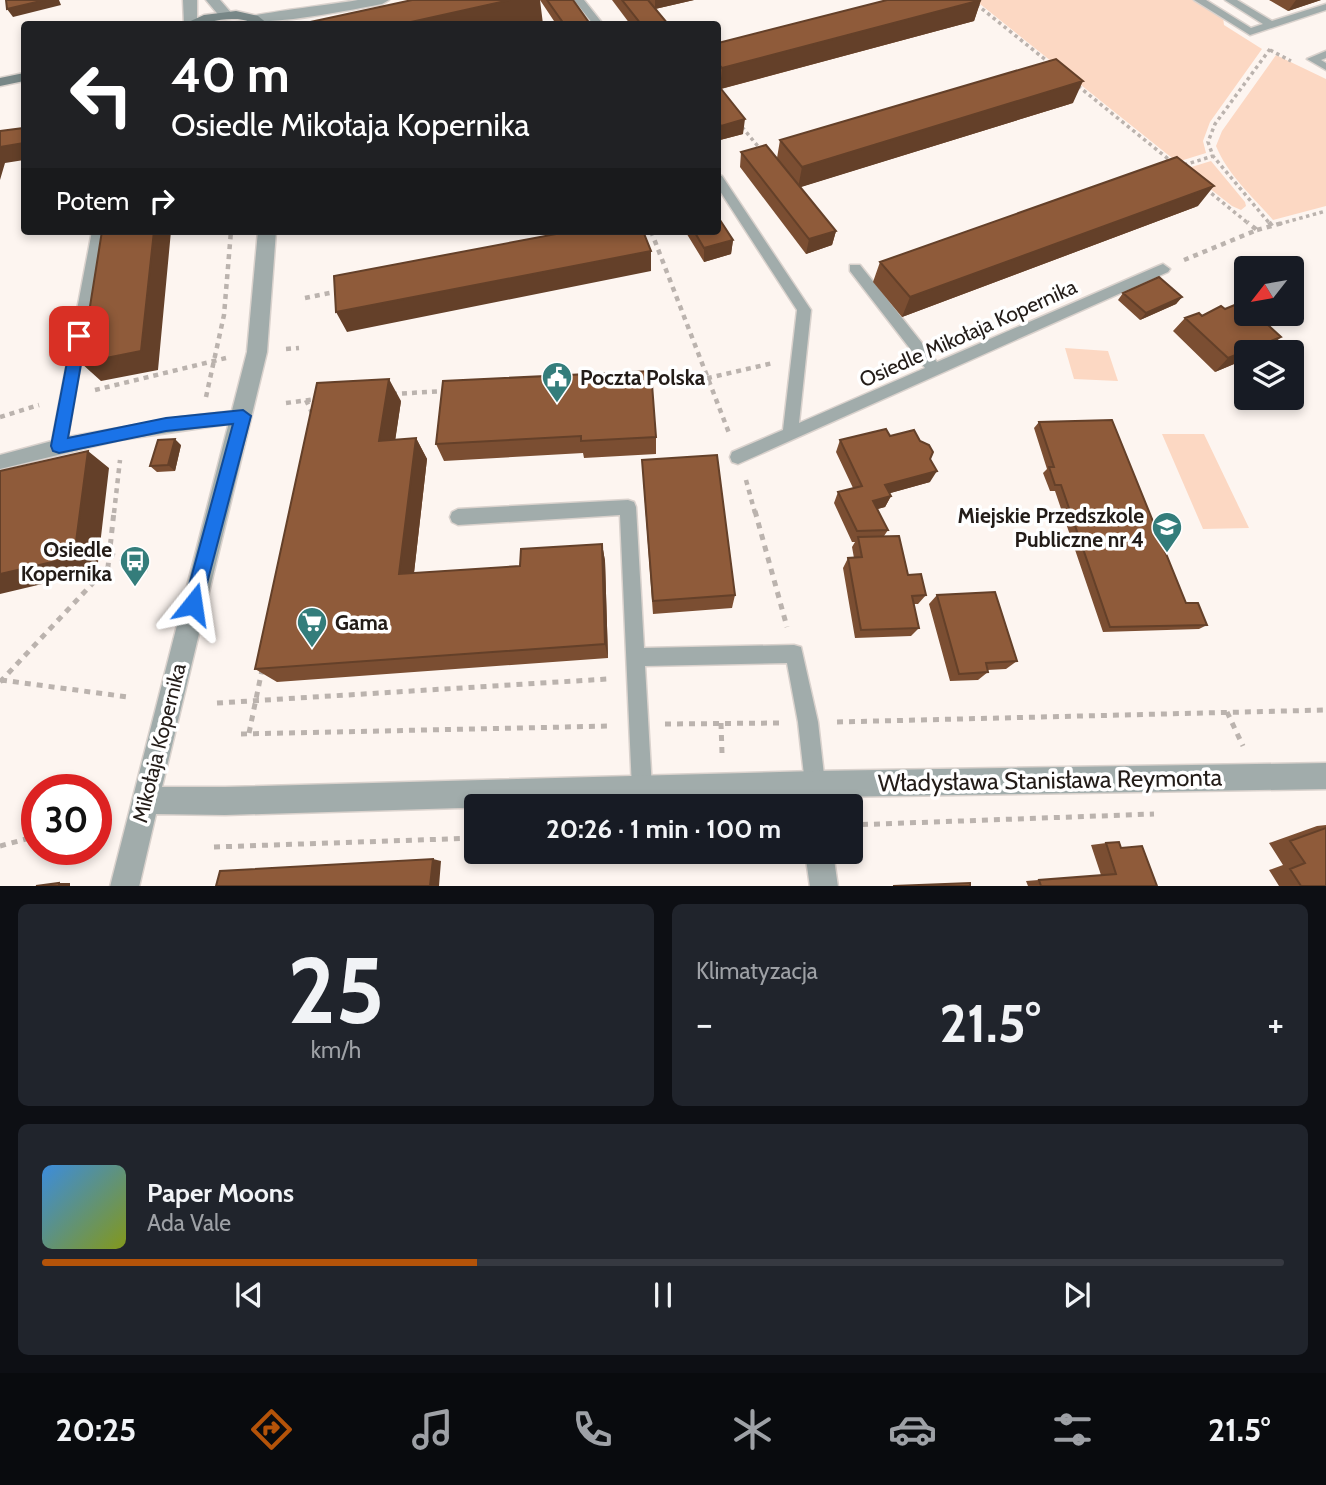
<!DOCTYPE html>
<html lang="pl">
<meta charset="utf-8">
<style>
body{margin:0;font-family:Cabin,sans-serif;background:#20242c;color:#f1f3f6;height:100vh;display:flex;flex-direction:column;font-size:26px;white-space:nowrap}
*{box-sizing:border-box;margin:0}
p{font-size:23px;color:#9ea1a6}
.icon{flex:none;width:38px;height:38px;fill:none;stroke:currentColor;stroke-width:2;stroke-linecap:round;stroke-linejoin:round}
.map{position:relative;height:886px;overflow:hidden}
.side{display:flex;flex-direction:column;gap:18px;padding:18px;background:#0d0f14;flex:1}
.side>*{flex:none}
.hud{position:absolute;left:21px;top:21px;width:700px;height:214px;border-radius:7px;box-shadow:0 4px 10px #0003;background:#202124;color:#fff;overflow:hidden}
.needle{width:46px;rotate:239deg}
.controls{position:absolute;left:1234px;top:256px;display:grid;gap:14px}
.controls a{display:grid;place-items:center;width:70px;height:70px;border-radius:7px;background:#171b24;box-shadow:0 4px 10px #0003;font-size:35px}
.speed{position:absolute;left:21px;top:774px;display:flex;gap:14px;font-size:35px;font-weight:700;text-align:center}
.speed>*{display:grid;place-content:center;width:91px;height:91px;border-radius:50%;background:#171b24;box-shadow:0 4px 10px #0003;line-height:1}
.speed .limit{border:10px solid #d22;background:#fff;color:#111}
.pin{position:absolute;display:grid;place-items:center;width:60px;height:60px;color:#fff;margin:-30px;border-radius:14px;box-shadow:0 4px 10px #0006}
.me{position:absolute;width:77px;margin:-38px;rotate:15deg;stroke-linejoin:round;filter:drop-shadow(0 0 5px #0008)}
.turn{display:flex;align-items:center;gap:24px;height:147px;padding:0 35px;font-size:32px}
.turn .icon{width:91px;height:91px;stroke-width:2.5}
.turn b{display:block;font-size:49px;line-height:60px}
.then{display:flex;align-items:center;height:66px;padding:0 35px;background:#0003;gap:14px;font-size:26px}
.big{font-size:52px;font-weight:800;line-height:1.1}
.side .tile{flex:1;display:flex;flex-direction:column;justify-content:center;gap:10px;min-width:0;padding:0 24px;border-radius:10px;background:#20242c}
.side .dial{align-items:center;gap:0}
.dial b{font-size:91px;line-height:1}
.song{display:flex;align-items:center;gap:21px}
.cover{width:84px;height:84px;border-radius:10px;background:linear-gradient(135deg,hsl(210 70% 55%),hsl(70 70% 35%))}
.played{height:7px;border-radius:4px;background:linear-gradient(90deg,#b45309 35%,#363941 35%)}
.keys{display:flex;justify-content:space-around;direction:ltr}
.heat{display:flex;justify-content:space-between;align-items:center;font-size:38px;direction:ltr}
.side .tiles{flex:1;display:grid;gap:18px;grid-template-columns:1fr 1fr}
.tile:last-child{grid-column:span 2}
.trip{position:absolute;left:464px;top:794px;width:399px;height:70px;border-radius:7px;background:#171b24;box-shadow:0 4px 10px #0003;font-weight:800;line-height:70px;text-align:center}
.dock{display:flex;height:112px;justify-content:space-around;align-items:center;background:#090b0e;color:#9ea1a6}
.dock .icon{width:49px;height:49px}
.dock .selected{color:#b45309}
.dock b{font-size:32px;color:#f1f3f6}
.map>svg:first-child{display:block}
.green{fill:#fcd8c3}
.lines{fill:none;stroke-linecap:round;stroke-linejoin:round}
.lane-casing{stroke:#dad2cd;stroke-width:3}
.street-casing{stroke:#dad2cd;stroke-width:3}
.secondary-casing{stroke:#dad2cd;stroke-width:3}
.path-far2{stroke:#bbb3ae;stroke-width:3.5;stroke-dasharray:3.5 3.5;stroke-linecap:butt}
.path-far1{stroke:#bbb3ae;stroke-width:4.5;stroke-dasharray:5 5;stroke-linecap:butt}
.path{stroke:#bbb3ae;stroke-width:5;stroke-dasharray:6 6;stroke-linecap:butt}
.lane{fill:#a1acab;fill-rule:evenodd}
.street{fill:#a1acab;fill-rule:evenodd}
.secondary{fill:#788787;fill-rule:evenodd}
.wall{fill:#7b4e32}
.shaded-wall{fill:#644029}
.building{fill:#8f5b3a;stroke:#644029;stroke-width:2}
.route{fill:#1a73e8;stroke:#114b97;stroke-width:2}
.labels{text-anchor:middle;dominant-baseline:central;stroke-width:7;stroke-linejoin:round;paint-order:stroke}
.street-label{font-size:21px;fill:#231c18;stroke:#fff}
.poi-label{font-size:21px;font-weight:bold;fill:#231c18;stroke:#fff;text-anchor:start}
.near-street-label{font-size:24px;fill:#231c18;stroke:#fff}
</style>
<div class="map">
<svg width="1326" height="887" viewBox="0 0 1326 887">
<rect width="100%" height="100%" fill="#fdf5f0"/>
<path class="green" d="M975 0H1196L1223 17 1224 25 1262 49 1210 122 1203 141 1206 153 1177 162Z
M1276 55 1326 79V206L1273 220C1253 197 1227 174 1216 146L1222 131Z
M1211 161 1245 202 1246 206 1241 210 1232 206 1185 169Z
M1065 348 1108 351 1118 381 1074 379Z
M1162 434H1204L1249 528 1203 529Z"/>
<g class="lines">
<g class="lane-casing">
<path id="lane" d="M574 0H584L603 24H593Z
M1194 0H1206L1251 28 1263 24 1225 0H1237L1272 21 1326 4V10L1250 35Z
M1326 51V58L1321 60 1326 63V70L1307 59Z
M718 175 722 176 811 310 799 423 925 368 850 271V265H860L937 362 1158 266 1163 264 1170 269 1168 272 738 464 732 462 730 457 732 452 783 430 797 310 718 188Z
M92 231H104L68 437 181 417 243 410 248 411 251 416 248 421 243 422 120 440 0 469V455L52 441Z
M628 500 634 502 636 507 644 648 794 645 801 647 818 722 825 784 822 791 815 794 808 791 805 784 798 722 787 663 645 666 652 789 649 796 642 799 635 796 632 789 620 515 458 525 452 522 450 517 452 512 458 509Z"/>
</g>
<g class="street-casing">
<path id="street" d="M183 0H197V24H184Z
M206 0H220L233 15 226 19 221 18Z
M358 0H389L382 4C360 8 259 29 245 18 250 14 343 3 358 0Z
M258 231H276L267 352 162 787H225L815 771 1326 763V789L829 797V807H801V798L225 815 156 814 139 887H110L247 352Z
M805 852H833L838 887H810Z"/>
</g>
<g class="secondary-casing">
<path id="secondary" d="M236 11 258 16 268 24C255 25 247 19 235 19 217 18 201 26 184 24L204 15Z
M24 73V81L0 86V78Z"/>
</g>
<path class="path-far2" d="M971 0 1052 65
M1270 49 1215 124 1208 142 1213 156 1270 224
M1270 50 1291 61
M1078 86 1172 162
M742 127 761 150
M1184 165 1213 156
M1206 189 1249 224
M1279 224 1326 211"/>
<path class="path-far1" d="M1269 222 1272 226
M1257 230 1286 222
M651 231 729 433
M1184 260 1257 230 1247 222
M305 298 339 291
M286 349 299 348
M647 381 708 378 773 363
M95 390 226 358
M392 394 446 391
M206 397 224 315 231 231
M306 400 313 415
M286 403 317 399
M0 417 39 405
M746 480 755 513
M114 513 120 460"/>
<path class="path" d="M755 511 787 627
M109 554 153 571
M1 680 128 697
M0 682 108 567 114 511
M217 703 607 679
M1227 712 1243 746
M837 722 1326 710
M721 723 722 753
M665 724 779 723
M249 733 262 670
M241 734 611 726
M96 820 109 817
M850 825 1154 814
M0 846 37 836
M214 847 476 838"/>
<use href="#lane" class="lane"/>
<use href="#street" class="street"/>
<use href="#secondary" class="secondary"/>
</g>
<path class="wall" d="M540 0H573L590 24H556Z
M612 0H694L655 9 668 24H630Z
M981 0 974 21 721 89 743 134 720 140 718 137V43Z
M1269 0H1321L1288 11Z
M1073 103 800 187 836 231 832 245 806 254 740 167 741 152 777 158 780 140Z
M1198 206 902 317 873 282 880 262Z
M685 231H718L733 240 731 254 704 262Z
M1123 293 1182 297 1176 304 1140 320 1118 300Z
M1225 309 1267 350 1215 372 1173 331 1185 318 1202 316Z
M443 381 656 437V454L584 458 583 453 444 461 436 444Z
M401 401 395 440 416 438 427 459 414 573 520 566 602 544 605 561 608 658 277 682 255 669Z
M1039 422 1186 603 1207 625 1199 629 1103 632 1055 491H1050L1043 473 1047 469 1034 428Z
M890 436 930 459V482L890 493 891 496 885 507 877 509 888 530 884 536 908 575 926 595 918 604H914L919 628 911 636 855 638 843 568 848 558H854L852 547 855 542H852L834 503 838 492 853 488 836 452 840 440Z
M181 445 175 471 157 472 150 466Z
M643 476 735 595 732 608 653 614Z
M937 595 1017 661 1006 669 987 670 988 672 978 680 950 681 929 604Z
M1326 825V886H1279L1269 870 1283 865 1269 843 1317 826Z
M1106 843 1121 848 1157 886H1028L1026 881 1101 875 1091 845Z"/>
<path class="shaded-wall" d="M45 0H59L61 5 13 17 7 9Z
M510 0H540L543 24H402Z
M655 0H694L655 9Z
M981 0 974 21 720 89 722 68Z
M1296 0H1321L1288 11Z
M1083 81 1073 103 798 188 802 167Z
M745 119 743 134 720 140 721 126Z
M24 143V160L5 163 0 180V147Z
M1214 186 1198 206 902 317 910 297Z
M154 231H171L158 370 101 381 81 363Z
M836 231 832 245 806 254 809 239Z
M733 240 731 254 704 262V248Z
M651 251V271L347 332 336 312Z
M1182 297 1176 304 1140 320 1146 313Z
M1281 337 1267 350 1262 352H1246V359L1215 372 1228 358Z
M389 379 401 401 392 462 379 441Z
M416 438 427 459 412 590 399 574Z
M175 439 181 445 175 471 168 465Z
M88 451 109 468 97 571 0 594V574Z
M937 471 930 482 880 496 885 485Z
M891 496 885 507 867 512 873 501Z
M602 544 605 561 608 658 605 644Z
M433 859 441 861 439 886H430Z
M59 883H70V886H59Z"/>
<path class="building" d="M6 0H45L7 9Z
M412 0H510L402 24H301Z
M547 0H573L590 24H564Z
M622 0H648L668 24H641Z
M887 0H981L722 68 718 63V43Z
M1056 59 1083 81 802 167 780 140Z
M718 85 745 119 721 126 718 121Z
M24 128V143L0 147V131Z
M766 145 836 231 809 239 741 152Z
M1177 157 1214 186 910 297 880 262Z
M718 217 733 240 704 248 694 231H718Z
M102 231H154L141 351 81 363Z
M572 231H643L651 251 336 312 334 276Z
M1159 277 1182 297 1146 313 1123 293Z
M1242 302 1246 306V313H1255L1281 337 1228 358 1185 318 1199 313 1202 316 1221 306 1225 309Z
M651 371 656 437 581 441V436L436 444 443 381Z
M389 379 379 441 416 438 399 574 520 566 521 549 602 544 605 644 255 669 317 383Z
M1112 420 1186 603H1198L1207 625 1110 627 1061 485H1055L1049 467H1054L1039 422Z
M886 429 890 436 914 430 920 441 929 445 933 452 930 459 937 471 885 485 891 496 873 501 888 530 857 531 838 492 862 486 840 440Z
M175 439 168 465 150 466 158 440Z
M88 451 74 557 0 574V471Z
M717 455 735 595 653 601 642 460Z
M899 536 908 575 921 574 926 595 912 596 919 628 861 630 848 558 862 557 858 537Z
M995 592 1017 661 986 663 988 672 959 674 937 595Z
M1326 828V886H1301L1290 869 1305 863 1290 841Z
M1119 842 1121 848 1142 846 1157 886H1041L1039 880 1116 874 1106 843Z
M433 859 430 886H216L220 871Z
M59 883V886H36Z
M970 883V886H893Z"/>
<path class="route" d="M79 331 86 336 68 438 166 418 243 410 251 416 200 610 193 613 187 610 184 604 233 424 166 431 59 453 53 451 51 446 72 336Z"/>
<defs>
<g id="civic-pin" transform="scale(1.575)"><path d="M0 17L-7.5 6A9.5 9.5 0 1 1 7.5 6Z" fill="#347d7b" stroke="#fff"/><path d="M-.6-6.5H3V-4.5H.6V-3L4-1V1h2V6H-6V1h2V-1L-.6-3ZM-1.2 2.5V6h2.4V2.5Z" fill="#fff"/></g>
<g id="school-pin" transform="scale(1.575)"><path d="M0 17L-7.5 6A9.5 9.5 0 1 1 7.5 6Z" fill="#347d7b" stroke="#fff"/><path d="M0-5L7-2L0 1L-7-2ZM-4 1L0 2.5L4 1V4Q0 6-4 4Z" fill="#fff"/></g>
<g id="bus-pin" transform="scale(1.575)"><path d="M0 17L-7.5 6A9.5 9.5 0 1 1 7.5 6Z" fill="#347d7b" stroke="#fff"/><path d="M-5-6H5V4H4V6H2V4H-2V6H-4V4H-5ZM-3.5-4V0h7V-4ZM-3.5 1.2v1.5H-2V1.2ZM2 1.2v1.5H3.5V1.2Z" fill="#fff"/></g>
<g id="supermarket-pin" transform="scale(1.575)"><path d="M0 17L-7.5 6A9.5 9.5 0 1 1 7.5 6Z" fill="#347d7b" stroke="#fff"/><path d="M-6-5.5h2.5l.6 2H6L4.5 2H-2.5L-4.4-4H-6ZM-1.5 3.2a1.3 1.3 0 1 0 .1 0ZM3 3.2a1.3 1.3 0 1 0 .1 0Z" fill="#fff"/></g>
</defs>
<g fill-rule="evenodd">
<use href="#civic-pin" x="557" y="377"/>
<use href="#school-pin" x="1167" y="527"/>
<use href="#bus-pin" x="135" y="561"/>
<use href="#supermarket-pin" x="312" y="622"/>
</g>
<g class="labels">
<g class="street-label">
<text transform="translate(968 333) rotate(-24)">Osiedle Mikołaja Kopernika</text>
<text transform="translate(159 743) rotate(-76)">Mikołaja Kopernika</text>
</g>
<g class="poi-label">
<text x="580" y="377">Poczta Polska</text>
<text x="1144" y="515" text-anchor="end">Miejskie Przedszkole<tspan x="1144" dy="24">Publiczne nr 4</tspan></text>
<text x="112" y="549" text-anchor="end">Osiedle<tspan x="112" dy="24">Kopernika</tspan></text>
<text x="335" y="622">Gama</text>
</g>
<g class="near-street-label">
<text transform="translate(1050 780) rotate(-1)">Władysława Stanisława Reymonta</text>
</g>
</g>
</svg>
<div class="controls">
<a><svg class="needle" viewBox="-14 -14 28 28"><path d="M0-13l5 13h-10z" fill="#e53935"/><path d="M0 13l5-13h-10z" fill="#9ea1a6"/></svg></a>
<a><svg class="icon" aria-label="layers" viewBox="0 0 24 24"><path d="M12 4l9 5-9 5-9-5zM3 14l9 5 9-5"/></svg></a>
</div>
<div class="speed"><div class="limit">30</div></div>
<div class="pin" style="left:79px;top:336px;background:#d93025"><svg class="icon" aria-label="arrive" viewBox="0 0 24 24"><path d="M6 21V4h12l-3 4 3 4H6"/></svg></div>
<svg class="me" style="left:193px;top:604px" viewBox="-20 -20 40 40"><path d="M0-17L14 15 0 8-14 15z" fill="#1a73e8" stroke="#fff" stroke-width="4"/></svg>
<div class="trip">20:26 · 1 min · 100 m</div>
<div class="hud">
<div class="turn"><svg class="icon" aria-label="left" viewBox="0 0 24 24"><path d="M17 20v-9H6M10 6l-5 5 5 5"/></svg><div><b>40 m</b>Osiedle Mikołaja Kopernika</div></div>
<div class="then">Potem<svg class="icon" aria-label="right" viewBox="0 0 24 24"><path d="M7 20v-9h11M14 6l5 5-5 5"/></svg></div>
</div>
</div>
<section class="side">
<div class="tiles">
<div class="tile dial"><b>25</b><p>km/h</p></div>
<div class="tile"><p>Klimatyzacja</p>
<div class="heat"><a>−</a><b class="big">21.5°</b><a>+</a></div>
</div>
<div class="tile">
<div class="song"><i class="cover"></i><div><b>Paper Moons</b><p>Ada Vale</p></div></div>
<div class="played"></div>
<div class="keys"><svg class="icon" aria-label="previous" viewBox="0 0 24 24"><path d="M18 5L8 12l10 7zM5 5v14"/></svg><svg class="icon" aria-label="pause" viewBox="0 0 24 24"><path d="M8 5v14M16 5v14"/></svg><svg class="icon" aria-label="next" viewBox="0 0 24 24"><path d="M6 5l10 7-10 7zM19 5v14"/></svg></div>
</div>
</div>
</section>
<nav class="dock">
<b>20:25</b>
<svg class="icon selected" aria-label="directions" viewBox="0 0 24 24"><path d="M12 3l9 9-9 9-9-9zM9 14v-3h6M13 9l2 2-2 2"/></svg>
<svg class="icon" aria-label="music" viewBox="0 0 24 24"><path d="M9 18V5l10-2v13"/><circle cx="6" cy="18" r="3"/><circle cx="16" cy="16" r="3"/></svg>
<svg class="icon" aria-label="phone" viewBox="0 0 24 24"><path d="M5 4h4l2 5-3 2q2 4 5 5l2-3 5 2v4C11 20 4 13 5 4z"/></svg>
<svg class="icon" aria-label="climate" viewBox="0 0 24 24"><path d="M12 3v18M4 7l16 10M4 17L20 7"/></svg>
<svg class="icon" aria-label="car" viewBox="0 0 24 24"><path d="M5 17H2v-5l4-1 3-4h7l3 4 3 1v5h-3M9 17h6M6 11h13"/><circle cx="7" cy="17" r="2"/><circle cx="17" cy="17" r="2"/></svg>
<svg class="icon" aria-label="filters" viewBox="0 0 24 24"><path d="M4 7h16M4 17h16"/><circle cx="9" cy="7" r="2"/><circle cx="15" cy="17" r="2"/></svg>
<b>21.5°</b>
</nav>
